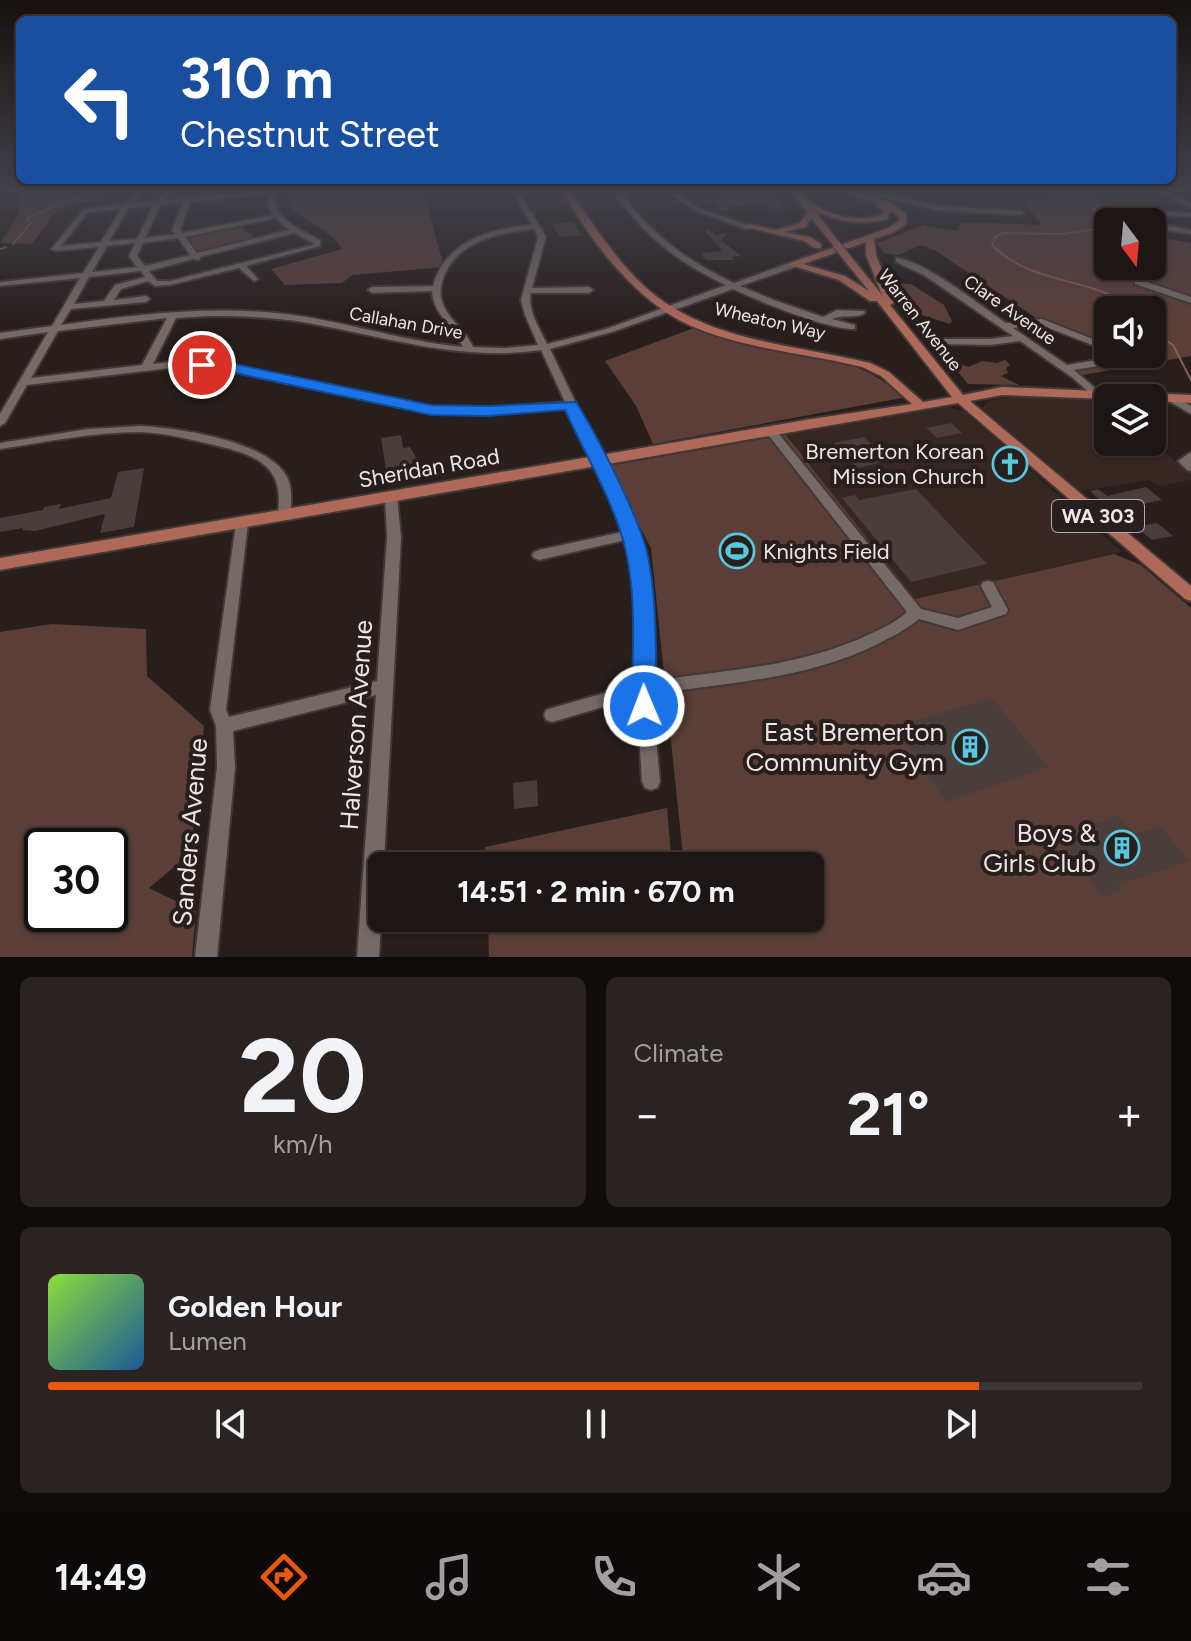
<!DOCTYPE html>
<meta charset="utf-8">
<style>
body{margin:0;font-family:Figtree,sans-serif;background:#2b2322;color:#f1f3f6;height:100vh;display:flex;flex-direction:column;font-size:30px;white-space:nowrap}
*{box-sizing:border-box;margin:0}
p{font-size:26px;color:#a19fa0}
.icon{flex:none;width:44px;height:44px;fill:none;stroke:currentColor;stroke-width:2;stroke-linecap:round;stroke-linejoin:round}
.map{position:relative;height:957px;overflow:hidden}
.sheet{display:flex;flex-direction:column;gap:20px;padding:20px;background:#100c0c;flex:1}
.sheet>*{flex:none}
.hud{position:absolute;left:16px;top:16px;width:1160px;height:168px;border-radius:12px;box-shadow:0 2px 6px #0004,0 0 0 2px #3c3534;background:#1a4fa0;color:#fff;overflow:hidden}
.needle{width:52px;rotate:164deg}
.controls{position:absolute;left:1094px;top:208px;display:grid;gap:16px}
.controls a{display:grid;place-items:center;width:72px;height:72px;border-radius:12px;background:#1e1615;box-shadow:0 2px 6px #0004,0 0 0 2px #3c3534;font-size:40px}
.speed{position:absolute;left:24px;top:828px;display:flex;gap:16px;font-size:40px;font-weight:700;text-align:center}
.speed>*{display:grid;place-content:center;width:104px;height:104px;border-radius:50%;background:#1e1615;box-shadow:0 2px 6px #0004,0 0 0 2px #3c3534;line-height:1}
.speed .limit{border:4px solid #111;border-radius:12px;background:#fff;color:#111}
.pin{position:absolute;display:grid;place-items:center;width:68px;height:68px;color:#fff;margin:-34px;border:4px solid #fff;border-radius:50%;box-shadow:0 2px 8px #0007}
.me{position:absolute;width:88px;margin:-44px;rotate:359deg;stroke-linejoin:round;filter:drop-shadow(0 0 6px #0008)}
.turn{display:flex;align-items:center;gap:28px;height:168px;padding:0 32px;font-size:36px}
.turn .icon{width:104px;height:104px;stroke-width:2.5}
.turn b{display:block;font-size:56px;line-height:68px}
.big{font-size:60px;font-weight:700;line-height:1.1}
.sheet .tile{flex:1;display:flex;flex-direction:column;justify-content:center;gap:12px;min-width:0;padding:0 28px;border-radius:12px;background:#2b2322}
.sheet .dial{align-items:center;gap:0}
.dial b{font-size:104px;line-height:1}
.song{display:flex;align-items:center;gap:24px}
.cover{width:96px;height:96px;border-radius:12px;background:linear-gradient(135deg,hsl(90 70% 55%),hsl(210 70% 35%))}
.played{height:8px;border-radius:4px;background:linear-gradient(90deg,#ea580c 85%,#3c3534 85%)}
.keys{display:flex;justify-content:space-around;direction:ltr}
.heat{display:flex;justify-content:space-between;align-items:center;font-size:44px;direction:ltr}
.sheet .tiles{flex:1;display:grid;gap:20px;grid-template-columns:1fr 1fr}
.tile:last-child{grid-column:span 2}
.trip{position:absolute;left:368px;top:852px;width:456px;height:80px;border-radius:12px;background:#1e1615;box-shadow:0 2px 6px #0004,0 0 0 2px #3c3534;font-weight:700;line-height:80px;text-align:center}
.dock{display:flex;height:128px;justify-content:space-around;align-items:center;background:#0c0908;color:#a19fa0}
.dock .icon{width:56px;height:56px}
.dock .active{color:#ea580c}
.dock b{font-size:36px;color:#f1f3f6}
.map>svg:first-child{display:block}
.built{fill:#372723}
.green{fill:#5b3e38;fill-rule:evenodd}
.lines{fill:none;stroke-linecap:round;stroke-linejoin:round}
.stream{stroke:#885c51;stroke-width:2}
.building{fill:#493e3b}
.minor-casing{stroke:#423937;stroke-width:4}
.major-casing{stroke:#423937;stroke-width:4}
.minor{fill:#766a67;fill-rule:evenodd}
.major{fill:#ae6959;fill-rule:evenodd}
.major-bridge-casing{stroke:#423937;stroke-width:10;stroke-linecap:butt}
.major-bridge{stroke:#ae6959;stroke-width:8}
.route{fill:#1a73e8;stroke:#114b97;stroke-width:2}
.labels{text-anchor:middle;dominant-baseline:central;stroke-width:8;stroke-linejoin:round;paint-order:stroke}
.far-street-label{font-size:18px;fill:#eee6e5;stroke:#281e1c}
.shield{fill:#281e1c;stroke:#b3aaa9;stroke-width:2}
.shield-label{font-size:20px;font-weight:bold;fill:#eee6e5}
.poi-label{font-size:22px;fill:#eee6e5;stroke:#281e1c;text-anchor:end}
.street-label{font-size:22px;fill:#eee6e5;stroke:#281e1c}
.near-street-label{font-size:26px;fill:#eee6e5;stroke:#281e1c}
.near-poi-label{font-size:26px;fill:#eee6e5;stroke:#281e1c;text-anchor:end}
</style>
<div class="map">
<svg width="1191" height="957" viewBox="0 0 1191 957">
<rect width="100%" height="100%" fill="#281e1c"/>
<path class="built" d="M1007 397 1090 400 1108 413V442H1149L1191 472V480L1159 486 1150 480 1081 491 982 408 988 401Z
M947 407 965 412 1122 552 915 599 786 435Z"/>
<path class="green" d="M56 189H110L106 196 57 210 32 244 0 243 19 214 20 196Z
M290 189H423L444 267 352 275 342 283 285 285 271 269 342 249C329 227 302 223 287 202Z
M1075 195 1122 208 1116 213 1131 217 1120 218 1121 222H1108V266H1152V236L1191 243V356L1077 376 1065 368 1105 362 1113 354H1152V310H1108V348L1042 322 936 251 920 245 898 255 884 253 877 243 925 224V226L958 231 961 222 1042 225 1024 203C1043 195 1060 203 1075 195Z
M239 225 258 240 201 254 185 236Z
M894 283 911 284 944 305 952 321 950 324 909 311 891 288Z
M694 328C709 333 725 340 741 344 795 357 863 353 902 398L653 444 636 406 605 361Z
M941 352 948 353 951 360 968 367 982 361 997 363 1005 360 1010 365 1006 368 1008 373 1001 376 1019 385 968 384Z
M786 435 915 599 1114 554 1141 565 1191 608V957H489L488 918H810V866H684L651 548 608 466Z
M52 624 146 629 147 676 204 726 191 853 149 888 196 911 192 957H0V632ZM42 846H110V914H42Z
M667 808 672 866H486L485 847Z"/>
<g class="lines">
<path class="stream" d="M1098 204 1094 209 1103 217 1104 228 1063 234 1003 233 995 237 992 245C1032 286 1093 276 1136 310
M13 244 31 223 27 218 98 189
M0 249 6 247
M1152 322 1155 328 1152 331
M1152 331 1173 345 1191 380"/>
</g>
<path class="building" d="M749 189 773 191 786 209 771 210 767 203 729 207 726 212 714 210 719 203 706 201 734 195 741 199Z
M573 222 582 235 560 237 552 224Z
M708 228 717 236 720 233 727 234 721 240 741 256 732 257 734 260H706L701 253 722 251 705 231Z
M951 423 962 433 937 438 926 428Z
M401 435 403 448 410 447 418 461 413 470 396 479 403 469 386 470 381 438Z
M864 437 888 461 857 468 834 443Z
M144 468 134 527 100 533 105 514 35 531 22 530 23 528 0 532V518L43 510 44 507 61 504 59 509 111 498 118 472Z
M1146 487 1162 500 1111 511 1090 491 1098 489 1107 496Z
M916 489 987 564 911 582 842 498 855 495 859 500Z
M1157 523 1173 536 1152 540 1136 527Z
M992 698 1048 767 946 802 895 726Z
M537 780 538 806 514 809 513 783Z
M1118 816 1134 835 1160 826 1189 861 1117 885 1122 890 1103 897 1057 835Z"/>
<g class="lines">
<g class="minor-casing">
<path id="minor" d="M140 189H146L133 203 156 201 168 189H174L164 200 273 189C274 220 295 227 320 240V246L246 266 258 279 254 281 239 268 170 285 155 286 148 281 121 289 114 300 146 296 150 299 146 302 71 309 61 325C132 315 204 306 276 313 339 319 400 341 463 347 454 327 433 314 432 291L372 293 368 290 372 287 433 286C446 240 489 229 532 225L511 189H517L546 237 532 288 589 287 593 290 589 293H531C527 310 540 329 547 344L606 329 726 285C677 262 649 239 616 196L625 189H632L623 196C656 238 686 260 734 283L792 262H798V266L740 286 774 300 823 317 837 310 864 311 865 313C856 319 843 314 832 319L855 325V329C826 329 761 302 733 289L612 332 550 349 620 495 643 551 648 579 652 681C726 670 801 667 870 634 883 628 896 622 907 612L766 432 764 430 770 427 774 428 921 609 958 618 992 607 981 586 983 582 988 581 993 582 1008 610 1006 614 958 630 919 619C906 630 891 637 876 645 806 679 729 683 652 694L660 782 657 788 651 790 645 788 642 782 637 697 552 722 546 720 544 715 546 710 552 708 636 684C635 640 641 580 625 540L539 560 534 558 532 555 534 552 539 550 622 532 608 495 568 408 488 414 431 413 230 371 179 367 27 385 5 423 0 426V414L48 332 0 339V333L52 326 80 278 0 286V282L83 273 99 247 55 251 51 249 84 209 125 204ZM267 194 269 208 273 215 182 233 180 230 190 202ZM183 202 172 230 175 234 145 238 161 205ZM153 205 137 239 109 241 129 208ZM121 209 101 242 61 246 88 212ZM276 218 289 230 197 253 185 237ZM534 229 538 237 521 300 525 315 538 345 506 348 473 347C466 330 447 319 442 301 439 292 441 284 444 276 459 240 499 233 534 229ZM294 233 313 243V245L170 281H157L149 271 193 259 199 260 200 257ZM178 238 190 255 145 266 137 256 143 243ZM135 243 129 256 137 267 92 272 107 246ZM141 271 145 277 115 285 104 301 74 304 89 277ZM209 316C242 316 275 317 308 323 386 337 461 362 541 350L565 402 488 408 431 407 230 365 179 361 153 364 176 318ZM167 318 142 365 31 378 58 331Z
M664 189H671L700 209 753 227 746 229 696 211Z
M833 189 868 190 937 206 1021 211 1024 213 1021 215 937 210 868 194H848Z
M1038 189 1091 191V189H1097L1098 193 1095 195 1041 191Z
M1152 189H1159L1191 203V207Z
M1159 211 1191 213V217L1160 215 1154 217 1165 225 1191 230V234L1160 229 1145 217Z
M896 258C924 260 981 306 1006 323L1042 319 1108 345V351L1041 325 1013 328 1067 365 1103 359 1107 357 1108 354H1118L1115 361 1105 365 1074 370 1102 394 1097 397 1093 396 1073 378 1020 341 990 345 935 344V340L938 339H990L1013 336 924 275 896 262Z
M1135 280H1141L1191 297V303L1135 284Z
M1173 396 1191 406V414L1169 401 1168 399Z
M141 426C179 428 268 441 287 477 293 489 291 503 290 515L284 519 278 515C279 503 280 490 275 479 266 458 239 451 218 446 193 440 167 433 140 432 93 432 46 442 0 449V443L88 429Z
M1191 452V471L1187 470 1178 461Z
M391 493 397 497 401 537 379 957H357L376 695 233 731 235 767 217 957H195L217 767 216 726 210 710 236 523 242 519 248 523 226 710 229 717 377 681 387 537 385 497Z"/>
</g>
<g class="major-casing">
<path id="major" d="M562 189H568C592 222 614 258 644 286 705 342 794 344 870 363L889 372 923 402 952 397 877 301H870L839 280 790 265 792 262 835 247 811 218 806 227 784 232 810 237 821 244V248H815L804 241 745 227 749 224 776 230 800 223 807 212 790 189H797C816 213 851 224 881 215L883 211 873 202 855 197 854 195 858 193 890 202 906 214V224L892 233 874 239 876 255 895 302 890 305 963 395 1002 387 1191 395V403L1152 401V398L1108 399 1002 395 970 401 1191 586V601L1185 599 958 403 0 570V558L811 419 912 404 881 376 862 367C805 353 743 349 689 325 635 300 589 240 562 189ZM815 211C839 222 861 226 887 219L891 211 899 217V221L886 229 841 245ZM866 242V255L882 295 848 253 840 255 869 291 845 276 803 264Z"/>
</g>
<use href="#minor" class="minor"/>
<use href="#major" class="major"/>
<g class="major-bridge-casing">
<path id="major-bridge" d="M837 245 845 255"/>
</g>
<use href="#major-bridge" class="major-bridge"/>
</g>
<linearGradient id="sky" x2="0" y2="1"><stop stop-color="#16100f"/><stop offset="0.59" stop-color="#42414b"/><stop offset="1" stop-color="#42414b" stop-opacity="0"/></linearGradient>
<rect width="1191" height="323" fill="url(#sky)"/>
<path class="route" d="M202 361 230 363 431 405 488 406 576 402C597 435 638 515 647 552 658 601 655 655 657 706L653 713 644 716 636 713 632 706C632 655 637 601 626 552 617 508 584 452 565 410L488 416 431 415 230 372 197 368V362Z"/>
<defs>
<g id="church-ring" transform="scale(1.8)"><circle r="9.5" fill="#281e1c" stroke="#56c9e1" stroke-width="1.5"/><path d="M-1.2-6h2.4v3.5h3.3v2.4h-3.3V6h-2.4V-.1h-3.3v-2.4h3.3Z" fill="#56c9e1"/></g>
<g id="stadium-ring" transform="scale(1.8)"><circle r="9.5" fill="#281e1c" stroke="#56c9e1" stroke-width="1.5"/><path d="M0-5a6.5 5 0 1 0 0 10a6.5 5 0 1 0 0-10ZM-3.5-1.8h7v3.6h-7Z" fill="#56c9e1"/></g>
<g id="building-ring" transform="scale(1.8)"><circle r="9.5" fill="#281e1c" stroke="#56c9e1" stroke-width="1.5"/><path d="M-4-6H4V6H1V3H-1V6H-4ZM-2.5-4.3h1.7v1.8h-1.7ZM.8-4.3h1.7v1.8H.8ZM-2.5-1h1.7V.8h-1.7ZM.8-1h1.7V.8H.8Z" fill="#56c9e1"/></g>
</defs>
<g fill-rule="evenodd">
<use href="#church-ring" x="1010" y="464"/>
<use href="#stadium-ring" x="737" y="551"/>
<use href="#building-ring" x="970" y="747"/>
<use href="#building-ring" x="1122" y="848"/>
</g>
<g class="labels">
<g class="far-street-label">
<text transform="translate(1010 310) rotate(35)">Clare Avenue</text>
<text transform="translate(920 320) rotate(52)">Warren Avenue</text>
<text transform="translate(770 321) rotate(13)">Wheaton Way</text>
<text transform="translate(406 323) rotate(10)">Callahan Drive</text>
</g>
<rect class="shield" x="1052" y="500" width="92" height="32" rx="6"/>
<g class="shield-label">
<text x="1098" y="516">WA 303</text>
</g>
<g class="poi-label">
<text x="984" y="451">Bremerton Korean<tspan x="984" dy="25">Mission Church</tspan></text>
<text x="763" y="551" text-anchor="start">Knights Field</text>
</g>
<g class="street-label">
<text transform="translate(429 468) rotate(-10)">Sheridan Road</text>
</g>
<g class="near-street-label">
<text transform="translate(356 725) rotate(-86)">Halverson Avenue</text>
<text transform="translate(190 832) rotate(-85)">Sanders Avenue</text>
</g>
<g class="near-poi-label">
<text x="944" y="732">East Bremerton<tspan x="944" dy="30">Community Gym</tspan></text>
<text x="1096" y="833">Boys &amp;<tspan x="1096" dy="30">Girls Club</tspan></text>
</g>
</g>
</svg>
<div class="controls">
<a><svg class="needle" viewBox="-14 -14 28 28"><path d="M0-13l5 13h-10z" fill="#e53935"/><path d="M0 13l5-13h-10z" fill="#a19fa0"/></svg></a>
<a><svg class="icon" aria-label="sound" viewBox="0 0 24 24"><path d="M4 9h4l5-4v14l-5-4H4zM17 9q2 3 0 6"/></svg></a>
<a><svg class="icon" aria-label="layers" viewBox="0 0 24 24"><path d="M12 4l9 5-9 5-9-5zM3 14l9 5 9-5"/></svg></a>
</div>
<div class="speed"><div class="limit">30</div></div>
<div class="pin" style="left:202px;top:365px;background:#d93025"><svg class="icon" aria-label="arrive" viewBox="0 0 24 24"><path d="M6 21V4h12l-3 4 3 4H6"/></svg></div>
<svg class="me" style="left:644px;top:706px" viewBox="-20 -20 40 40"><circle r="17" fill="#1a73e8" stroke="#fff" stroke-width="3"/><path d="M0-11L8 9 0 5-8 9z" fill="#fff"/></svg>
<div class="trip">14:51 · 2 min · 670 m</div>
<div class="hud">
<div class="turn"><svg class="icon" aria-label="left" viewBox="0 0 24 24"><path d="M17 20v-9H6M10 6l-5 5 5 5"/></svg><div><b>310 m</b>Chestnut Street</div></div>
</div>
</div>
<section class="sheet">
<div class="tiles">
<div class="tile dial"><b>20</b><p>km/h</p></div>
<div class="tile"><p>Climate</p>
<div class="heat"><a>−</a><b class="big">21°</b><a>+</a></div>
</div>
<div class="tile">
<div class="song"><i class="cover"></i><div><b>Golden Hour</b><p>Lumen</p></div></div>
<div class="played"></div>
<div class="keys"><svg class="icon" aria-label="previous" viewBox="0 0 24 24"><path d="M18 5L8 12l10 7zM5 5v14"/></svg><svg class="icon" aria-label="pause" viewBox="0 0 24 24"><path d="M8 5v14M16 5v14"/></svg><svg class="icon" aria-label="next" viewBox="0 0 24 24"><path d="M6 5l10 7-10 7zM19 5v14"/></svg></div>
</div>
</div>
</section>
<nav class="dock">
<b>14:49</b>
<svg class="icon active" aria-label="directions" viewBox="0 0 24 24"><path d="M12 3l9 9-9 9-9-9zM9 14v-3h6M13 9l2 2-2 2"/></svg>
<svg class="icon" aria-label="music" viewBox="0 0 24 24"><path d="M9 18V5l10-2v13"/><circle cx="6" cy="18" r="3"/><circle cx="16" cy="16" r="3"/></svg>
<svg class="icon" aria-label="phone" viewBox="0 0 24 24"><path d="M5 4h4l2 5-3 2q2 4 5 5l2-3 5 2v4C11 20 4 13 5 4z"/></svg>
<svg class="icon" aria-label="climate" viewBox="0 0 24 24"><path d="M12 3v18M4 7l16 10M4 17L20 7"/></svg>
<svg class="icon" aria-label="car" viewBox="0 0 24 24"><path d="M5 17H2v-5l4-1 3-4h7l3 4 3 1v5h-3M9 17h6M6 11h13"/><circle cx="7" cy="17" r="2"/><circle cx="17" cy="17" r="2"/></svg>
<svg class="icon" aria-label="filters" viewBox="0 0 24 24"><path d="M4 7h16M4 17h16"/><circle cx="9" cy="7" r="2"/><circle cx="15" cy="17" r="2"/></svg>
</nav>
